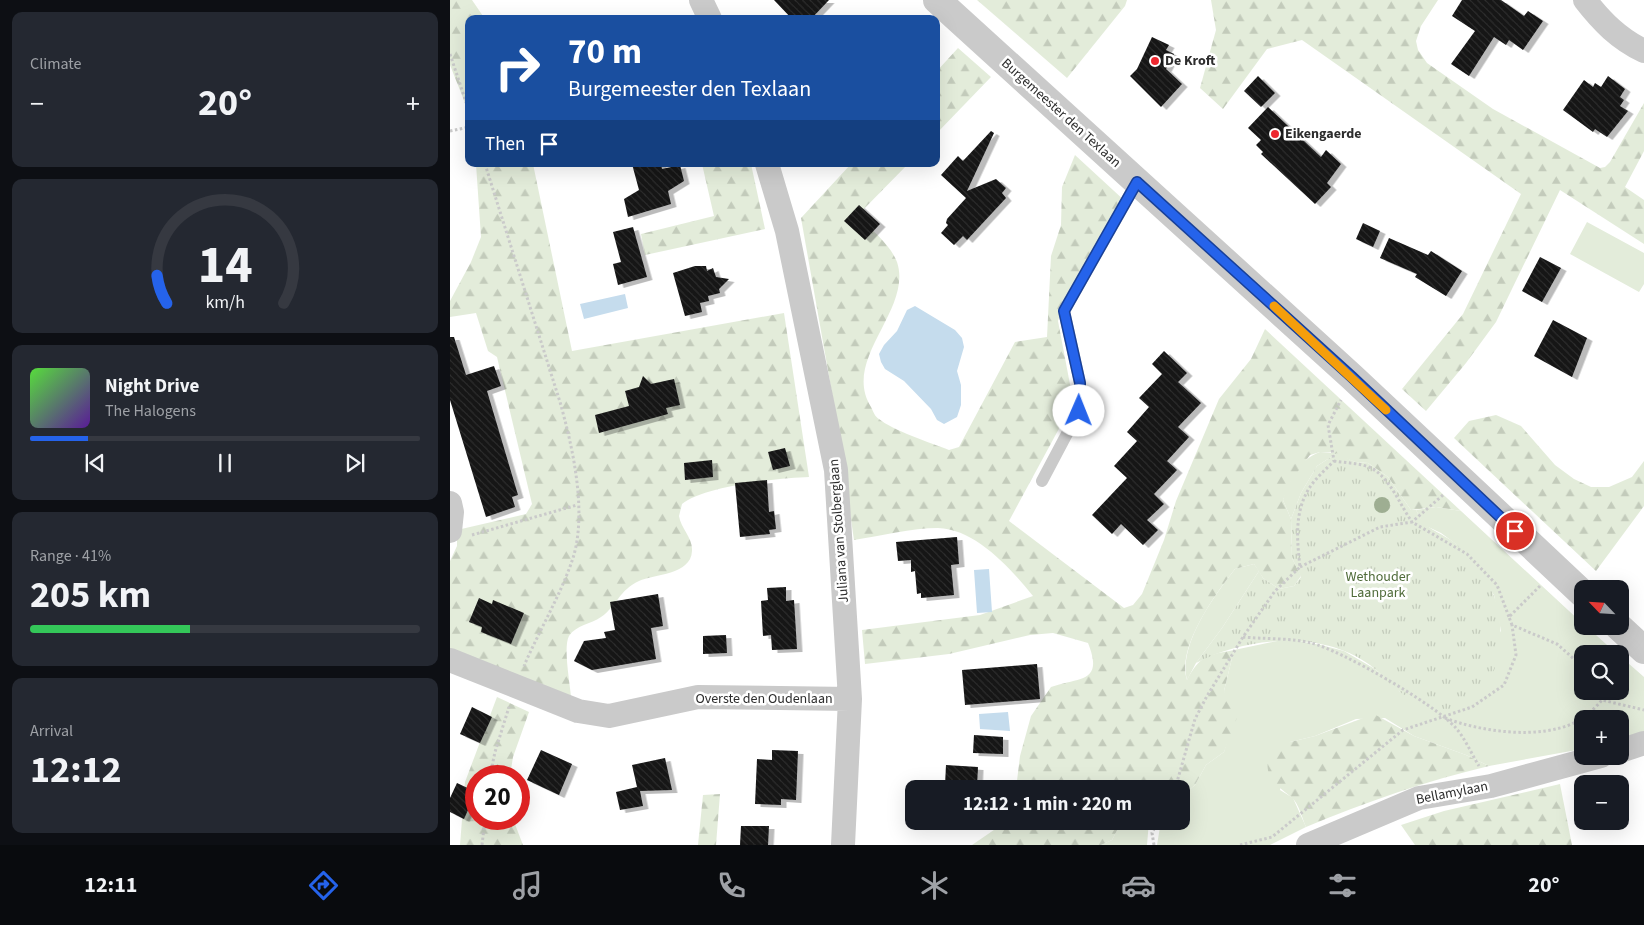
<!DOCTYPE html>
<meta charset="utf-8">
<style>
body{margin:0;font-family:"Source Sans 3",sans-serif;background:#242831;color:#f1f3f6;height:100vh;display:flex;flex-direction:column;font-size:19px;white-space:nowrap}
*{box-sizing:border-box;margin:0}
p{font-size:16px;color:#9ea1a6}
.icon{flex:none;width:28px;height:28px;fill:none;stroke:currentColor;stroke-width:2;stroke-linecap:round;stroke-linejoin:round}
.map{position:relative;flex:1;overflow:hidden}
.drawer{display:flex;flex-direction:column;gap:12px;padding:12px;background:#0d0f14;width:450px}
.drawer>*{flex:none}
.hud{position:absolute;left:15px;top:15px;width:475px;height:152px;border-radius:10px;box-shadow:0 5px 20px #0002;background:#1a4fa0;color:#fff;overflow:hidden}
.needle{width:32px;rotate:295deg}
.fabs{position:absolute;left:1124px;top:580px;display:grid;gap:10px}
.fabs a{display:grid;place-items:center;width:55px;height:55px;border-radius:10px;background:#171b24;box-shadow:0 5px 20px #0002;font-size:25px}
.speed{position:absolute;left:15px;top:765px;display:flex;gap:10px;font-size:25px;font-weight:700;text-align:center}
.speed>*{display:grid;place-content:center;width:65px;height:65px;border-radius:50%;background:#171b24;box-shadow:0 5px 20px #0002;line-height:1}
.speed .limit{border:8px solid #d22;background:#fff;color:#111}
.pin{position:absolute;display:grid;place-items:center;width:42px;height:42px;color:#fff;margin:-21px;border:2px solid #fff;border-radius:50%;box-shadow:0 1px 5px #0007}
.me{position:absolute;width:55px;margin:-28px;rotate:1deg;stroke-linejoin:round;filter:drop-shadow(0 0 4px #0008)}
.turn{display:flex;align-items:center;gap:18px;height:105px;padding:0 20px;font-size:22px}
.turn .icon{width:65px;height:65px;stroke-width:2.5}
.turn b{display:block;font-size:35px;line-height:42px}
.then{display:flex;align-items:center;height:48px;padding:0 20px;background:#0003;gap:10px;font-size:19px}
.big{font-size:38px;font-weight:700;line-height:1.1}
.drawer .tile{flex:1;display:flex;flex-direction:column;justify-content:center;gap:8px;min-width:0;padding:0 18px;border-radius:10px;background:#242831}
.drawer .dial{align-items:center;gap:0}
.dial svg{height:130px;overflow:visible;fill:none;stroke:#363941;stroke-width:7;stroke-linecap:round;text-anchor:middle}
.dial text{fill:#f1f3f6;stroke:none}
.song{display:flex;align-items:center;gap:15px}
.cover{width:60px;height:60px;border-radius:8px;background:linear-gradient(135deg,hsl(110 70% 55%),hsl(270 70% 35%))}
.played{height:5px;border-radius:2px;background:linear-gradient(90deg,#2563eb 15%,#363941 15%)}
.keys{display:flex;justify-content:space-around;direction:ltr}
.heat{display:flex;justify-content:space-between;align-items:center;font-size:28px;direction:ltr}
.charge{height:8px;border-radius:4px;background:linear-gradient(90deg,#34c759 41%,#363941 0)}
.trip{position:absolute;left:455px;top:780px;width:285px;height:50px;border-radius:10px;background:#171b24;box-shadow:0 5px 20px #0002;font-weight:700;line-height:50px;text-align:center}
.menu{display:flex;height:80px;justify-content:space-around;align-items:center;background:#090b0e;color:#9ea1a6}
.menu .icon{width:35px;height:35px}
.menu .selected{color:#2563eb}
.menu b{font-size:22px;color:#f1f3f6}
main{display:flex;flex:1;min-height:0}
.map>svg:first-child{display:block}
.grass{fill:#e3ecda}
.forest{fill:url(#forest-firs)}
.park{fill:url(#park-tufts)}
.water{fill:#c5dced}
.building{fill:url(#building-back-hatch);filter:url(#shadow)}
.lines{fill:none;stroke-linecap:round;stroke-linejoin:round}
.path{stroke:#cacaca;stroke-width:3;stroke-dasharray:2.5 2.5;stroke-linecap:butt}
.service{stroke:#cacaca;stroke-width:12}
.minor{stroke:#cacaca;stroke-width:24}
.tertiary{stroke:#cacaca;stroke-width:28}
.tree{fill:#9eae92}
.route-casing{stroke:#184099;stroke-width:12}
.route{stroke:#2563eb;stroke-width:9}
.slow{stroke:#f59e0b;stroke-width:9}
.poi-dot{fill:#ed272f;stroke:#fff;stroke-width:2}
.labels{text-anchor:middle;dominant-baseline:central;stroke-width:5;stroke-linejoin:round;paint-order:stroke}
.poi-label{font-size:14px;font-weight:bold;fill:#2d2d2d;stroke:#fff;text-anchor:start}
.street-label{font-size:14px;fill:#2d2d2d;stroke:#fff}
.park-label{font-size:14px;fill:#4f6b39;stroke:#fff}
</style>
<main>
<section class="drawer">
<div class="tile"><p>Climate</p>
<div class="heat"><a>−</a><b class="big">20°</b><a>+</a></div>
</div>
<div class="tile dial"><svg viewBox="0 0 100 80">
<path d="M14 69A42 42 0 1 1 86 69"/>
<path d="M14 69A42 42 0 0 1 8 52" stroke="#2563eb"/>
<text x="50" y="56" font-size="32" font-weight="700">14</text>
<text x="50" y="72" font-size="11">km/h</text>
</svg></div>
<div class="tile">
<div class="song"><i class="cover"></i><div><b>Night Drive</b><p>The Halogens</p></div></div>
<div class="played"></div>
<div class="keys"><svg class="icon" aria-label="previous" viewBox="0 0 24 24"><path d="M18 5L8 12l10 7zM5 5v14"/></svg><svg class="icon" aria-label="pause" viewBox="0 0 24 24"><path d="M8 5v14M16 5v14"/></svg><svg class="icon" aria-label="next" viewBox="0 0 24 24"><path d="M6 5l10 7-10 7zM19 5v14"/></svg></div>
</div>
<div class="tile"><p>Range · 41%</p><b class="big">205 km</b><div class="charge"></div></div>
<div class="tile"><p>Arrival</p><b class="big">12:12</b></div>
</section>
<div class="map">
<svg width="1194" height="845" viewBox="0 0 1194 845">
<defs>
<pattern id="forest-firs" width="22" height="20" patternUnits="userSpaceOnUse" patternTransform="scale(1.25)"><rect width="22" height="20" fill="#e3ecda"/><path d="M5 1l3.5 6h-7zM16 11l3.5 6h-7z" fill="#c3cbbb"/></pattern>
<pattern id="park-tufts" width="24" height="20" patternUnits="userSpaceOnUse" patternTransform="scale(1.25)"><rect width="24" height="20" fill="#e3ecda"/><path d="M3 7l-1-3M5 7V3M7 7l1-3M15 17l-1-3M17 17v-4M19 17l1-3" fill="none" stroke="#c3cbbb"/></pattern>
<pattern id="building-back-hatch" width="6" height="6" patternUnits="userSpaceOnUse" patternTransform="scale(1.25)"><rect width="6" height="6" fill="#141414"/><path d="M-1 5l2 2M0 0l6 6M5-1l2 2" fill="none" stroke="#2e2e2e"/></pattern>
<filter id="shadow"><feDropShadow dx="5.5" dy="3" stdDeviation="0" flood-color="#0004"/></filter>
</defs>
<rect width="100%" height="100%" fill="#fff"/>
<path class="grass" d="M1137 222 1194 253V284L1189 292 1120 254Z
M870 452 887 453 867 466 851 493 841 519 833 500C839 480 850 459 870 452Z
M986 507 1011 511 1132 623V626H1136L1167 654H1132V691H1170V656L1194 677V732L1170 745V719H1132V749L1039 766 1016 755 964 736 935 718 906 719 865 736 840 742 830 790 843 798 856 827 820 845H707L711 821H731V797L745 785 756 765 774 752 779 735 774 691 784 650 837 639 871 645 894 651 925 669 950 692 996 709 1051 631 1044 595 1006 544 991 533 974 525 966 510Z
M804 564 809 571 772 628 746 663 737 680C728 645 764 596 785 569Z
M672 821H699L697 845H651L662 840Z"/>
<path class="forest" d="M0 0H22L35 19H19V113L0 65Z
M527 0H677L675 6 617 78Z
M761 0H988L971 26 966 41 968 50 977 63 1043 109 1150 168 1155 167 1160 162 1194 103V151L1175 187 1194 200V244L1110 190 1046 322 1016 363 976 411 952 389 1013 314 1071 194 852 40 817 49 773 109 750 88 766 30Z
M508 48 541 77 486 134V72Z
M625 155 676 202 612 307 608 321 622 395 618 412 559 521 674 608 683 605 692 594 714 540 726 501 769 399 801 359 815 329 1011 511 986 507 961 510 938 477 918 463 905 462 881 452H870L860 455 841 481 833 500 841 519 842 558 851 576 844 586 829 589 813 578 804 564 785 569C766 593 726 648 737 680 750 655 758 655 784 650L774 691 787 718 774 752 756 765 745 785 731 797V789H566L570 756 581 716 601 687C630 677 654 683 638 643L603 633 580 635 499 654 415 664 412 630 530 615 583 596C561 569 526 529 488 528 462 528 430 536 404 540L385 410 351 218 401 164H458L407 216C421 229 440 244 447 262 463 310 391 359 421 407 423 411 425 417 429 419 442 430 481 443 499 450L509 447 565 342 597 337 601 256 611 225 612 187Z
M26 164H83L122 351 334 313 359 477C330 478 253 486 232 504L229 516C231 529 243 538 242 551 241 575 204 574 189 581 169 590 167 606 151 617 141 624 126 625 119 636 113 647 120 683 121 697L0 649V561L7 546V530L76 514 82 504 47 357 38 351 26 313 0 317V301L21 262 31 237Z
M252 164H301L315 229 195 255 191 234 264 216Z
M1046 415 1071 426 1105 465 1124 479 1141 487H1159L1182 477 1194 461V506L1146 571 1004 438 1019 421Z
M47 697 79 712 63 757 60 776H26V819H63L73 845H10L15 782Z
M924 714 964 736 1016 755 1039 766C976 781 916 802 856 827 852 818 849 804 842 798 826 783 815 782 818 756L840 742 865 736Z
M1110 784 1122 845H965L951 825 994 811Z
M270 794 266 845H248L253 795Z
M557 821H672L662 840 651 845H522Z"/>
<path class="park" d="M887 453 905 462 918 463 938 477 961 510H966C977 532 986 529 1005 543 1022 557 1034 574 1043 594 1060 631 1049 709 996 709 983 709 961 700 950 692 940 686 934 676 925 669 876 629 798 636 746 663L772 628 809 571 813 578 829 589 844 586 851 577 842 558 841 519 851 493 867 466Z"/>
<path class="water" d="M175 294 178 308 134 319 130 304Z
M465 306 505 330 512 338 514 347 507 371 511 385V405L507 417 494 424 487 420 481 409 454 381 435 369 431 362 429 354 434 345 447 331 457 310Z
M539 569 542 612 527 613 524 570Z
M558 712 560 731 530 729 529 714Z"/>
<path class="building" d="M324 0H379L361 19H342Z
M1012 0H1051L1074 16 1078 11 1093 21 1073 50 1059 40 1056 45 1044 37 1019 76 1001 64 1025 31 1002 16Z
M702 37 719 45 716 50 724 54 716 69 732 84 711 107 680 76 687 69Z
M808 76 825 93 811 107 794 91Z
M1158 76 1175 89 1170 97 1174 100 1170 106 1178 111 1157 137 1145 129 1143 132 1113 110 1134 80 1143 87 1145 83 1151 87Z
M818 107 871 157 876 150 891 164 877 183 881 187 865 204 811 154 813 152 806 145 811 140 798 128Z
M541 131 544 133 517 191 546 179 556 188 552 193 556 198 517 240 513 236 504 245 491 233 498 225 496 223 497 219 516 198 491 175 508 156 513 161Z
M182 164H211L212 169 230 165 234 181 218 191 221 204 178 217 174 199 189 190Z
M409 205 430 224 415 240 394 221Z
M913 223 930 231 923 247 906 239Z
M183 227 197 277 168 285 163 264 171 262 163 232Z
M939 238 978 255 981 251 1012 271 996 296 965 277 967 274 930 258Z
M1090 257 1111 268 1092 302 1072 291Z
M245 266H256L257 271 263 268 266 277 279 279 269 289 270 293 258 296 259 301 250 303 252 312 235 316 223 273Z
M1103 320 1137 338 1122 377 1084 356Z
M0 337H4L16 375 44 366 51 386 37 391 68 495 62 497 65 507 36 517 0 400Z
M714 351 737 373 728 382 751 403 728 427 739 437 717 461 727 470 704 494 714 504 697 520 708 530 693 545 671 524 662 534 642 515 677 478 664 466 687 441 677 432 699 407 689 398 712 374 702 364Z
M193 376 201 384 224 379 230 405 216 408 218 414 149 433 145 415 179 406 175 391 189 387Z
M335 448 340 466 323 470 318 452Z
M262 460 263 477 235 480 234 463Z
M317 480 319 512 324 511 326 529 319 530 320 534 290 537 285 483Z
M507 537 509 564 501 565 504 595 471 598V593L467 594 465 571 461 572V560L448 561 446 542Z
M336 587V601L344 600 347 649 322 650 321 635 313 636 311 601 318 600 317 588Z
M208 594 213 626 201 628 206 659 142 670 124 661 134 641 156 638 154 632 165 630 160 602Z
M29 598 42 604 43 600 74 613 61 644 31 632 32 627 19 622Z
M276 635 277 653 253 654V636Z
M587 664 590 699 515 705 512 670Z
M22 707 42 717 30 743 10 734Z
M524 735 553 737V754L523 753Z
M91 750 122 764 109 795 77 780Z
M322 750 348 751 346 800 331 799V805L305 804 307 759 322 760Z
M215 758 222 790 190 791 193 806 170 810 166 792 187 787 182 765Z
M496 765 528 767 527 786 504 785V789H464V821H502V824L459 821 461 783 495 785Z
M7 783 26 792 14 819 0 812V798Z
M291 826H319L318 845H290Z"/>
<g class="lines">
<path class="path" d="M0 54 19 111
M0 131 19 127
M35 164 110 402C123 448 138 515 122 561 110 596 89 631 74 666
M884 461C896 463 912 463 923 469 941 480 950 505 962 522L993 495
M22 535 127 505
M850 567 930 527 962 522 1017 554 1047 585 1059 617
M1090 586 1059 617 1062 625 1107 644 1132 666
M793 637C812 639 844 638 861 643 891 650 984 704 1005 727 1015 738 1021 753 1029 766
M1149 691 1152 700
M995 718C1032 732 1090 740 1126 722 1136 717 1145 708 1152 700L1194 710
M40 776 45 752 59 707
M725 789 745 719 757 696 793 637 825 591 850 567C847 540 844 511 860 487 866 478 876 469 884 461L878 425 891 400
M32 845 35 819
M704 845 702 833 708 821
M790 845 822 837 953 730 1022 707 1054 685 1066 655 1062 625"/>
<path class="service" d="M592 481 629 411 630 383 614 311 687 182"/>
<path class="minor" d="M251 0 260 19
M1135 0C1152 22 1169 39 1194 51
M317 164 337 231 386 470 400 699 393 845
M0 503 2 512 0 531
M0 660 128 711 159 716 248 697 400 699
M1170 751 1194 743
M858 845 969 798 1041 786 1151 756"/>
<path class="tertiary" d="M487 0 902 377 1132 593
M1168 626 1194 650"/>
</g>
<circle class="tree" cx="932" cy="505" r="8"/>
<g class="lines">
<g class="route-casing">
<path id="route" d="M629 411 630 383 614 311 687 182 902 377 1065 531"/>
</g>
<use href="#route" class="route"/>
<path class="slow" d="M824 306 936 410"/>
</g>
<g class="poi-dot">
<circle cx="705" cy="61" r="5"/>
<circle cx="825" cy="134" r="5"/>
</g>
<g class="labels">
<g class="poi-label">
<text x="715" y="61">De Kroft</text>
<text x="835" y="134">Eikengaerde</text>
</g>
<g class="street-label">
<text transform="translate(611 113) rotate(42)">Burgemeester den Texlaan</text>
<text transform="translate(389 531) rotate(-94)">Juliana van Stolberglaan</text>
<text x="314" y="699">Overste den Oudenlaan</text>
<text transform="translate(1002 793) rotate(-11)">Bellamylaan</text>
</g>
<g class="park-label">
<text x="928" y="577">Wethouder<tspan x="928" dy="16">Laanpark</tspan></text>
</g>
</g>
</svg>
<div class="fabs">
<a><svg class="needle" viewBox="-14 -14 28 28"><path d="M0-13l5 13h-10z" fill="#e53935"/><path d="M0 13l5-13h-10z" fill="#9ea1a6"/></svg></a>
<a><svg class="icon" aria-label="search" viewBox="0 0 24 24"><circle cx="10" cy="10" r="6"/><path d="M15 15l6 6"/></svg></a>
<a>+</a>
<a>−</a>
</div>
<div class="speed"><div class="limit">20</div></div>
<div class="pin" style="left:1065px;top:531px;background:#d93025"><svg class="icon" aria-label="arrive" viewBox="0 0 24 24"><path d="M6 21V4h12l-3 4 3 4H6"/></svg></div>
<svg class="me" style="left:629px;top:411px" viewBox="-20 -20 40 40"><circle r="19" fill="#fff"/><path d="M0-13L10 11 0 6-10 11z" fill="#2563eb"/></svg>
<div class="trip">12:12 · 1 min · 220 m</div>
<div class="hud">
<div class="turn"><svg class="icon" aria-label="right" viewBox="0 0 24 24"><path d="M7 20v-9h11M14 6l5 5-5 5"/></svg><div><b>70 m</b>Burgemeester den Texlaan</div></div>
<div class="then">Then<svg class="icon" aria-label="arrive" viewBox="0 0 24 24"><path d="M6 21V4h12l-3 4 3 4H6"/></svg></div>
</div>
</div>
</main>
<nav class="menu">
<b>12:11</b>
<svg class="icon selected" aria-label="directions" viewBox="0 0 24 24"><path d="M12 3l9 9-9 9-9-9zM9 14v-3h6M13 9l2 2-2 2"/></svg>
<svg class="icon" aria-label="music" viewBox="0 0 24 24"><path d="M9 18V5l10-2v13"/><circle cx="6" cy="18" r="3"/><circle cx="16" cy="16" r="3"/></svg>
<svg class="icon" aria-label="phone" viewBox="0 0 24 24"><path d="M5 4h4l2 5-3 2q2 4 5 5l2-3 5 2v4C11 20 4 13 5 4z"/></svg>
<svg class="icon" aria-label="climate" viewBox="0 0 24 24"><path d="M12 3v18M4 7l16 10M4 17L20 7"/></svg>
<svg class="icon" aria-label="car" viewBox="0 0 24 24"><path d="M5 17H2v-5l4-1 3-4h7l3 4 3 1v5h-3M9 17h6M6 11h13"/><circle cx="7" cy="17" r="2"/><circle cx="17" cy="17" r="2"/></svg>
<svg class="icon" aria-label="filters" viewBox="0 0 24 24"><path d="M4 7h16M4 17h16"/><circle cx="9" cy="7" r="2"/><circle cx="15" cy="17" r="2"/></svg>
<b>20°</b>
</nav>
